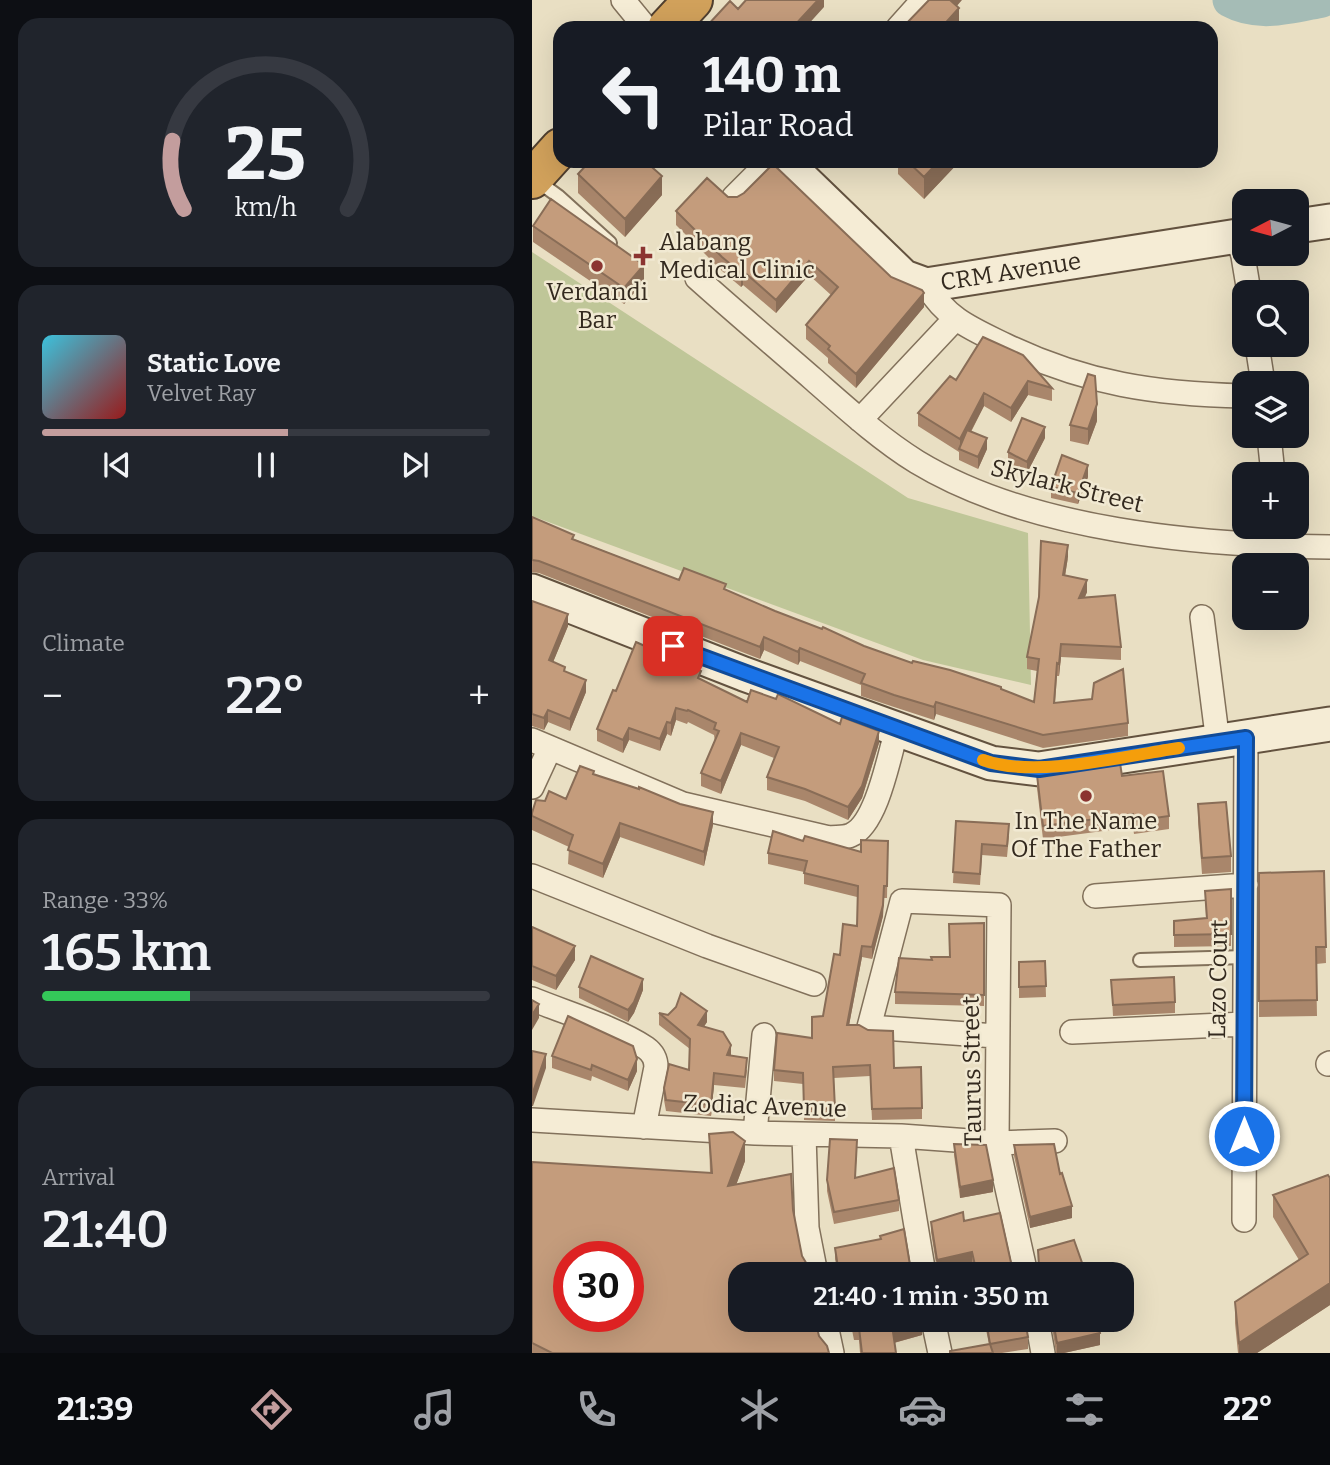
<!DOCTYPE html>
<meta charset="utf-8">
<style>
body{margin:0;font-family:Bitter,serif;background:#20242c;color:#f1f3f6;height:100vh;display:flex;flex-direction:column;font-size:26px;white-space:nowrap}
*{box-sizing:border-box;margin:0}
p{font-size:23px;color:#9ea1a6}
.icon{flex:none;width:38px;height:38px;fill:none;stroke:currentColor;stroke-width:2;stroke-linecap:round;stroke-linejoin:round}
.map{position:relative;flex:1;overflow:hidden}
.sheet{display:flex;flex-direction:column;gap:18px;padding:18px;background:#0d0f14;width:532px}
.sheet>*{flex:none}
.hud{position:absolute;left:21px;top:21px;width:665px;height:147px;border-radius:21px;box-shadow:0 7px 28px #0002;background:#171b24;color:#f1f3f6;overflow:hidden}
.needle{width:46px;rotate:264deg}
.controls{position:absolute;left:700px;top:189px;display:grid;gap:14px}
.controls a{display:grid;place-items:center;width:77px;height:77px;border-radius:14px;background:#171b24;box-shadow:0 7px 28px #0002;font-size:35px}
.speed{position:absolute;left:21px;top:1241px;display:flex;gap:14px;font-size:35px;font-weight:700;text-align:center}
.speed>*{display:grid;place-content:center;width:91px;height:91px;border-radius:50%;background:#171b24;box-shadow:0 7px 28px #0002;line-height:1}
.speed .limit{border:10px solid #d22;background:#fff;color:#111}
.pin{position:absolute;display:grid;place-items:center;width:60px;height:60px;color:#fff;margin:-30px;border-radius:14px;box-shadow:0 4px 10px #0006}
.me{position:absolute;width:77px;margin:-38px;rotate:0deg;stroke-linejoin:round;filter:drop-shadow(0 0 5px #0008)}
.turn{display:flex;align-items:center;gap:24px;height:147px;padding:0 35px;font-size:32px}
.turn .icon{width:91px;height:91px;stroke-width:2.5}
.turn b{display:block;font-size:49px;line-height:60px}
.big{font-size:52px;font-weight:600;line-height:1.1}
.sheet .tile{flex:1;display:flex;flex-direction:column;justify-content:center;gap:10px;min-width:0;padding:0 24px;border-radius:21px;background:#20242c}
.sheet .dial{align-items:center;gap:0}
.dial svg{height:182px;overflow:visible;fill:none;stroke:#363941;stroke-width:7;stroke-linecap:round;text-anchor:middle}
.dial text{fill:#f1f3f6;stroke:none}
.song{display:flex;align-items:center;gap:21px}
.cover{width:84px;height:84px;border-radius:10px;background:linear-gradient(135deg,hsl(190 70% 55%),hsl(0 70% 35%))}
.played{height:7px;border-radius:4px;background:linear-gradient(90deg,#c39d9d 55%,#363941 55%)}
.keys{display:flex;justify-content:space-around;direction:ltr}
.heat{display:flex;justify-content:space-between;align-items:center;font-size:38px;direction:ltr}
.charge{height:10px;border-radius:5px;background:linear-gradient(90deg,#34c759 33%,#363941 0)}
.trip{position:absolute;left:196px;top:1262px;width:406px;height:70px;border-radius:21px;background:#171b24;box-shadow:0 7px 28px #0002;font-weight:600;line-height:70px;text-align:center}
.tabs{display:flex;height:112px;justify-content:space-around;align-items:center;background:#090b0e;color:#9ea1a6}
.tabs .icon{width:49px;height:49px}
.tabs .current{color:#c39d9d}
.tabs b{font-size:32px;color:#f1f3f6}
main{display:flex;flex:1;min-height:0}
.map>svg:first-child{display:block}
.green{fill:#bfc698}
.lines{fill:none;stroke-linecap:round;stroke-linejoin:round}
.river{stroke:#a5bcb6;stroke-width:35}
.lane-casing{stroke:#82715b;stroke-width:16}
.street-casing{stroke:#82715b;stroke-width:26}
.secondary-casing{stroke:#63523f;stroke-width:37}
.highway-casing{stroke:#503f2f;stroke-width:42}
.lane{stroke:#f5ecd5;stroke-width:12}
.street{stroke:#f5ecd5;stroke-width:23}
.secondary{stroke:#f5ecd5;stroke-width:33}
.highway{stroke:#d1a15b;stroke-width:38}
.wall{fill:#a9866b}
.shaded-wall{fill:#896d57}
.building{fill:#c49c7c;stroke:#896d57;stroke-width:2;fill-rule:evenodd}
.route-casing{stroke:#114b97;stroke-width:18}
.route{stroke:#1a73e8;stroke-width:12}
.slow{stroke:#f59e0b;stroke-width:12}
.poi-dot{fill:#8b3431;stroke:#f1e9d2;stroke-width:2.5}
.labels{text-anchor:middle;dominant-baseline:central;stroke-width:5;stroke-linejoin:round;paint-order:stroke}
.poi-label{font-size:24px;fill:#33291e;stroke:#f1e9d2}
.street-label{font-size:24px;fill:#33291e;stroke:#f1e9d2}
</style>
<main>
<section class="sheet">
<div class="tile dial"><svg viewBox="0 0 100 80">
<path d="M14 69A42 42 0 1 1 86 69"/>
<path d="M14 69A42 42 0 0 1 9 39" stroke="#c39d9d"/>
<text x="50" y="56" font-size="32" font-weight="700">25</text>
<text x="50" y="72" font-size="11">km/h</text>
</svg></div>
<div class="tile">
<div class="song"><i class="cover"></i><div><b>Static Love</b><p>Velvet Ray</p></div></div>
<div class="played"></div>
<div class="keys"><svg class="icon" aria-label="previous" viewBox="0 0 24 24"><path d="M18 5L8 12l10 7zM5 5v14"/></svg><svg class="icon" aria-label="pause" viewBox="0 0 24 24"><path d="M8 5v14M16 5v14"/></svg><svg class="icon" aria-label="next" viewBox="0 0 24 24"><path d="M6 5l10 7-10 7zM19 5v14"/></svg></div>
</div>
<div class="tile"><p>Climate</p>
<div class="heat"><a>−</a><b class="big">22°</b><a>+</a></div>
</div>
<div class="tile"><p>Range · 33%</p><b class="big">165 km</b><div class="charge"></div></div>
<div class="tile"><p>Arrival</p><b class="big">21:40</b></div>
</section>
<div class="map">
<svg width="798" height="1353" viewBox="0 0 798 1353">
<rect width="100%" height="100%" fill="#e9dfc3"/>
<path class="green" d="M0 252 376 498 496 533 499 685 391 660 0 516Z"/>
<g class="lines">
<path class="river" d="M698 0C727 16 759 6 790 0"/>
<g class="lane-casing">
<path id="lane" d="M4 180 26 196 78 243
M608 960 713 957"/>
</g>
<g class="street-casing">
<path id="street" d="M91 0 114 28
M366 28 391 0
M202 197 238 161
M705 236 711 256 717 292
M165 278C203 312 242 345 281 379 314 408 348 439 385 462 499 531 667 545 798 547
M394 285C415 319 438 328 473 345 554 384 624 394 712 396
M725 345 731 383
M328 420 423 319
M737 436 741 474
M670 617 686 743
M0 740 151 804 297 838C304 837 313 838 319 835 345 824 357 756 365 729
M0 787 18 748
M0 876 175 946 282 984
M563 896 714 885
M0 999C34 1013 84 1028 114 1048 121 1053 124 1059 124 1067L112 1127
M540 1032 712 1024
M464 1036 337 1027 370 901 467 905 465 1143 494 1274
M796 1064 798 1063
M0 1120 223 1133 369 1136 465 1143 523 1141
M223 1133 232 1035
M272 1135 275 1228 284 1274
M369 1136 392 1274
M712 1220 714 738
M293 1320 300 1353
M401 1320 408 1353
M505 1320 511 1353"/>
</g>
<g class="secondary-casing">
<g id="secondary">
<path id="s1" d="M252 161 372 277 394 285 712 235"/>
<path d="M765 226 798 221"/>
<path d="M0 591 212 674 459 763 507 769 798 724"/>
</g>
</g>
<g class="highway-casing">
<path id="highway" d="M135 28 161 0
M0 179 28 148"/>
</g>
<use href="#lane" class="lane"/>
<use href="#street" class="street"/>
<use href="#secondary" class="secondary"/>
<use href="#highway" class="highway"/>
</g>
<path class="wall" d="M296 161H310L303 168Z
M366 161H428L392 199 366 174Z
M46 174 130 195 93 237 46 193Z
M196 197 359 277 392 307 324 388 296 363V358L274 339V325L299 295 277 275 244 313 211 285 209 287 190 271 144 225V211Z
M1 226 112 282 92 304 1 242Z
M451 337 520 388V401L496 395 479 422 452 406 439 432 455 449 446 469 427 460V452L386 426V413L424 380Z
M565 421 556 445 538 441V425Z
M513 438 495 473 476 464V452Z
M556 477 546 504 519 498V487Z
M0 517 42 539 147 580 194 590 243 611 332 646 380 663 469 689 502 702 505 671 495 669V657L536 557 533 576 555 592 553 597 589 647V660L529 657 527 676H525L523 703 596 723V736L511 748 404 714 402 720 362 707 329 696V685L268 661 266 665 232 650 228 659 7 573 0 572Z
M0 601 36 626 21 662 54 692 38 731 16 722 12 730 0 726Z
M124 656 215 702 347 743 330 798 316 820 273 801 235 790V777L242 758 209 745 189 794 169 786V773L183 742 182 735 156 722 155 724 144 720 139 736 135 734 128 751 97 740 91 753 65 741V729L84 691Z
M62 775 181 825 172 866 88 837 71 878 36 864 37 847 0 830V813L13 801 34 799Z
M505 775 590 776 637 816V829L602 834 601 827 511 839 505 788Z
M666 804 699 856V872L670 874 666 821Z
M424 821 477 836 475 857 450 855 448 885 421 883Z
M271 841 329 852 356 841 355 898H352L351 916 340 959 330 957 317 1025 362 1068 390 1108V1119L340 1120 338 1076 302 1078 303 1121 272 1120 271 1084 242 1081V1070L280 1038 291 1016 308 955 325 926V897L272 884V872L236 864V853Z
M792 871 794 963 784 964 785 1016 727 1017V873Z
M699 889V946L642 947V921L674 918 673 891Z
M452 923V1006L363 1004V992L399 960 417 957Z
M0 927 43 960 24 990 0 980Z
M513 961 514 997 487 998V962Z
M579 980 643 1002V1013L581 1016Z
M47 987 111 990 102 1013 96 1022 47 998Z
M127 1013 175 1022 172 1026 199 1056 215 1070 213 1088 182 1085 179 1116 134 1111 132 1100V1088L157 1070 158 1049 127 1025Z
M20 1056 105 1071 96 1091 60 1076 59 1081 20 1068Z
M177 1134 213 1161 204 1185 208 1274 287 1336 297 1353H0V1162L178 1173Z
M422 1144 461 1192 428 1198 422 1155Z
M482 1145 528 1174 540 1218 498 1228 482 1156Z
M325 1152 323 1178 367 1200V1211L302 1224 295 1191V1180Z
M798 1178V1305L725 1353H706L703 1323V1302L767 1260 741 1217V1195Z
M432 1221 480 1267 487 1274H442L440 1262 405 1270 399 1232V1222Z
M348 1236 378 1265 385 1274H306L303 1259V1248L348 1240Z
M318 1320H389L390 1335 362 1343 364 1353H328L327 1340H322Z
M414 1320H493L496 1337V1349L470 1353H418L457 1344 453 1325 418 1330Z
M519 1320H565L568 1345 532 1353H524Z"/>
<path class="shaded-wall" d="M286 0H292V7L273 28H261Z
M418 0H430L418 14Z
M427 8V22L421 28H409Z
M303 161H310L303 168Z
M407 161H428L392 199V177Z
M130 176V195L93 237V219Z
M277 261V275L244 313V300Z
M112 265V282L92 304V288Z
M211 271V285L209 287V273Z
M392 293V307L324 388V374Z
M496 381V395L479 422V408Z
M452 393V406L429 450 428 449V439Z
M565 404V421L556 445V429Z
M513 427V438L495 473V462Z
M455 438V449L446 469V457Z
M556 465V477L546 504V493Z
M536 545V557L531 588V575Z
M555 580V592L547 610V598Z
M36 614V626L17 672V660Z
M232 637V650L228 659V647Z
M529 644V657L527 676V664Z
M268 648V661L266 665V652Z
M54 680V692L38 731V719Z
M404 702V714L402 720V707Z
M144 708V720L139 736V723Z
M16 710V722L12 730V718Z
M135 722V734L128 751V739Z
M97 728V740L91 753V740Z
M347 731V743L330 798 316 820V807Z
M209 733V745L189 794V781Z
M181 812V825L172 866V852Z
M88 823V837L71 878V864Z
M352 886 351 916 340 959V947Z
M43 946V960L24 990V976Z
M330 946V957L315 1036V1025Z
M111 979V990L102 1013 96 1022V1010Z
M7 1004V1018L0 1030V1015Z
M175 1011V1022L166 1036V1025Z
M199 1045V1056L195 1055Z
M14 1054V1068L1 1106H0V1092Z
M105 1059V1071L96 1091V1080Z
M182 1073V1085L179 1116V1105Z
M213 1141V1161L196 1207V1186Z
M461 1180V1192L428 1198V1187Z
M540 1206V1218L498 1228V1217Z
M440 1252V1262L405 1270V1260Z
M798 1283V1305L725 1353H707V1343Z
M390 1323V1335L361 1343V1332Z
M568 1333V1345L532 1353H525V1343Z"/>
<path class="building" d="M214 0H286L261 27 262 28H173L198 1 206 9Z
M397 0H418L427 8 409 28H370Z
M58 161H113L130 176 93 219 46 174Z
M375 161H407L392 177Z
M241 164 359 277 390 290 392 293 324 374 296 349 298 346 274 325 306 287 277 261 244 300 211 271 209 273 190 257 144 211 175 178 196 197H205L212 193Z
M19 199 112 265 92 288 1 226Z
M451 337 491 355 520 388 496 381 479 408 452 393 428 439 386 413 418 376 424 380Z
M556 374 563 376 565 404 556 429 538 425Z
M490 418 513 427 495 462 476 452Z
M435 430 455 438 446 457 427 449Z
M530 455 556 465 546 493 519 487Z
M0 517 42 535 40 539 147 580 152 568 194 584 192 589 243 611 290 629 291 627 332 646 380 663 381 661 418 670 469 687V689L502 702 507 659 495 657 507 597 509 541 536 545 531 575 555 580 547 598 583 595 589 647 529 644 527 664 525 663 522 703 560 699 562 683 591 669 596 723 511 735 404 702 402 707 362 695 329 683 333 674 268 648 266 652 232 637 228 647 7 561 0 560Z
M0 601 36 614 17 660 33 667 32 671 54 680 38 719 16 710 12 718 0 714Z
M104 642 124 651 122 655 169 671 166 678 215 702 219 690 244 699 246 694 308 724 310 717 347 731 330 786 316 807 273 789 235 777 247 747 209 733 189 781 169 773 187 731 182 729 184 723 156 710 155 711 144 708 139 723 135 722 128 739 97 728 91 740 65 729 81 690 84 691Z
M588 763 590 776 631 771 637 816 602 821 601 814 511 826 505 775Z
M48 766 62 771 61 774 107 789V787L148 804 181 812 172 852 88 823 71 864 36 850 41 835 0 816V813L4 800 13 801 17 791 34 799Z
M694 802 699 856 670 858 666 804Z
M424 821 477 824 475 846 450 844 448 874 421 872Z
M241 831 271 841 273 836 329 852V840L356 841 355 886H352L351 905 340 947 330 946 315 1025H327L336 1030 361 1031 362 1068 389 1067 390 1108 340 1109 338 1065 301 1067 303 1109H272L271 1073 242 1070 245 1033 280 1038V1017L291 1016 302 954 308 955 311 924 325 926 326 886 272 873 275 861 236 853Z
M792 871 794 947H784L785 1000 727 1001V873Z
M699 889V934L642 935V921L675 918 673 891Z
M452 923V995L363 992 367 958 400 960 399 957H418L417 924Z
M0 927 43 946 24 976 0 966Z
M59 956 111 979 102 1002 96 1010 47 987Z
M513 961 514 986 487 987V962Z
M642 977 643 1002 581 1005 579 980Z
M149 993 175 1011 166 1025 191 1032 199 1045 195 1055 215 1058 213 1077 182 1073 179 1105 134 1100 132 1088 137 1064 157 1070 158 1039 127 1013 136 1015 144 1007Z
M0 1000 7 1004 0 1015Z
M36 1016 101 1046 105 1059 96 1080 60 1065 59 1070 20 1056Z
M0 1051 14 1054 1 1092H0Z
M201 1132 213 1141 196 1186 259 1174 261 1210 270 1256 276 1266 280 1267 281 1274H208V1320H283L287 1336 295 1346 297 1353H20L0 1343V1162L180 1173 177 1134ZM37 1256H96V1316H37Z
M298 1139 325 1140 323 1178 362 1168 367 1200 302 1212 295 1180Z
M422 1144 454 1145 461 1180 428 1187Z
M522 1144 528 1174 530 1173 540 1206 498 1217 482 1145Z
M796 1175 798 1178V1283L707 1343 703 1302 776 1254 741 1195Z
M431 1212 432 1221 468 1213 480 1267 487 1274H445L440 1252 405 1260 399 1222Z
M372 1229 378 1265 385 1274H349L348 1270 328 1274H307L303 1248 349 1239 348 1236Z
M542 1240 554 1274H502L507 1266 506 1250Z
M320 1320H389L390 1323 361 1332 364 1353H330L327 1328 322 1329Z
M454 1320H493L496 1337 458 1344Z
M521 1320H565L568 1333 525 1343Z
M458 1344 461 1353H418V1351Z"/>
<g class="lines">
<g class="route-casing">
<path id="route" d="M141 646 459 763 507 769 714 738 712 1136"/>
</g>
<use href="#route" class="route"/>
<path class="slow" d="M451 760C503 779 592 756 647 748"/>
</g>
<g class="poi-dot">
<path d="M107.5 245.5h7v7h7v7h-7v7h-7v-7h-7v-7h7z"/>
<circle cx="65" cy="266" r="7"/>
<circle cx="554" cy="796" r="7"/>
</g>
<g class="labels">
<g class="poi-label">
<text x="127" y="242" text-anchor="start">Alabang<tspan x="127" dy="28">Medical Clinic</tspan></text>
<text x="65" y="292">Verdandi<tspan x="65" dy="28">Bar</tspan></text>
<text x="554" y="821">In The Name<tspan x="554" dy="28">Of The Father</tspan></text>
</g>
<g class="street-label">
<text stroke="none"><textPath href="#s1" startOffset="276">CRM Avenue</textPath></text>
<text transform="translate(535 486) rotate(14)">Skylark Street</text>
<text transform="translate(686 979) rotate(-89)">Lazo Court</text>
<text transform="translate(440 1071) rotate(-91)">Taurus Street</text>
<text transform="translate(233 1106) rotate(2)">Zodiac Avenue</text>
</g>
</g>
</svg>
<div class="controls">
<a><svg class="needle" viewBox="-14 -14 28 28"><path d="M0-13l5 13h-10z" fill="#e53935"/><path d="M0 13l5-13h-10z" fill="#9ea1a6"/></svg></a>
<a><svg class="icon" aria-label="search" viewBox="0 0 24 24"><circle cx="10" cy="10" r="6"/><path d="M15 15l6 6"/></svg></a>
<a><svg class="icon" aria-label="layers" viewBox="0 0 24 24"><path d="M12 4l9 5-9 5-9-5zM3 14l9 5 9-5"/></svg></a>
<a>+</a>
<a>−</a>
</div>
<div class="speed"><div class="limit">30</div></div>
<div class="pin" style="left:141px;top:646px;background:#d93025"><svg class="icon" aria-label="arrive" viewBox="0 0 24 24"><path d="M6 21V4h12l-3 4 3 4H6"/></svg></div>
<svg class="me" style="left:712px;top:1136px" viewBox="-20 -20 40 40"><circle r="17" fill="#1a73e8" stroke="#fff" stroke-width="3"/><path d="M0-11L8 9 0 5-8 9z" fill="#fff"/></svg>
<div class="trip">21:40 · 1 min · 350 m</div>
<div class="hud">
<div class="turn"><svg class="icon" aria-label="left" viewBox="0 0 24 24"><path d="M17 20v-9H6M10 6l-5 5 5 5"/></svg><div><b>140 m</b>Pilar Road</div></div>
</div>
</div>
</main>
<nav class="tabs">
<b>21:39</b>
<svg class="icon current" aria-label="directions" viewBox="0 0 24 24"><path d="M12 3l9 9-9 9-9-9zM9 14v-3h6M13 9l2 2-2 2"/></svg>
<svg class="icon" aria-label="music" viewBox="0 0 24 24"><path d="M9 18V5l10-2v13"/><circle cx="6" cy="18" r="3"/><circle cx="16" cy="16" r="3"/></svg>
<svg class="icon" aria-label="phone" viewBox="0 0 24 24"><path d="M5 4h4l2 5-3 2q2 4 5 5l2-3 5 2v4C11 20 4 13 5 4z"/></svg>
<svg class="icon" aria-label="climate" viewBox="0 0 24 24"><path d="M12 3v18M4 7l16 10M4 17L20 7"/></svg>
<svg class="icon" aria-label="car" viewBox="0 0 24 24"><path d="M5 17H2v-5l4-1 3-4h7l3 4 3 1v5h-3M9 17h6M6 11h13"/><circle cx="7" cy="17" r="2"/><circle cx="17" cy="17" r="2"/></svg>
<svg class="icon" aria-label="filters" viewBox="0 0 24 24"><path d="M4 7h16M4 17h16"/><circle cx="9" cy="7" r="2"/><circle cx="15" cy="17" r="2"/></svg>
<b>22°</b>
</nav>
